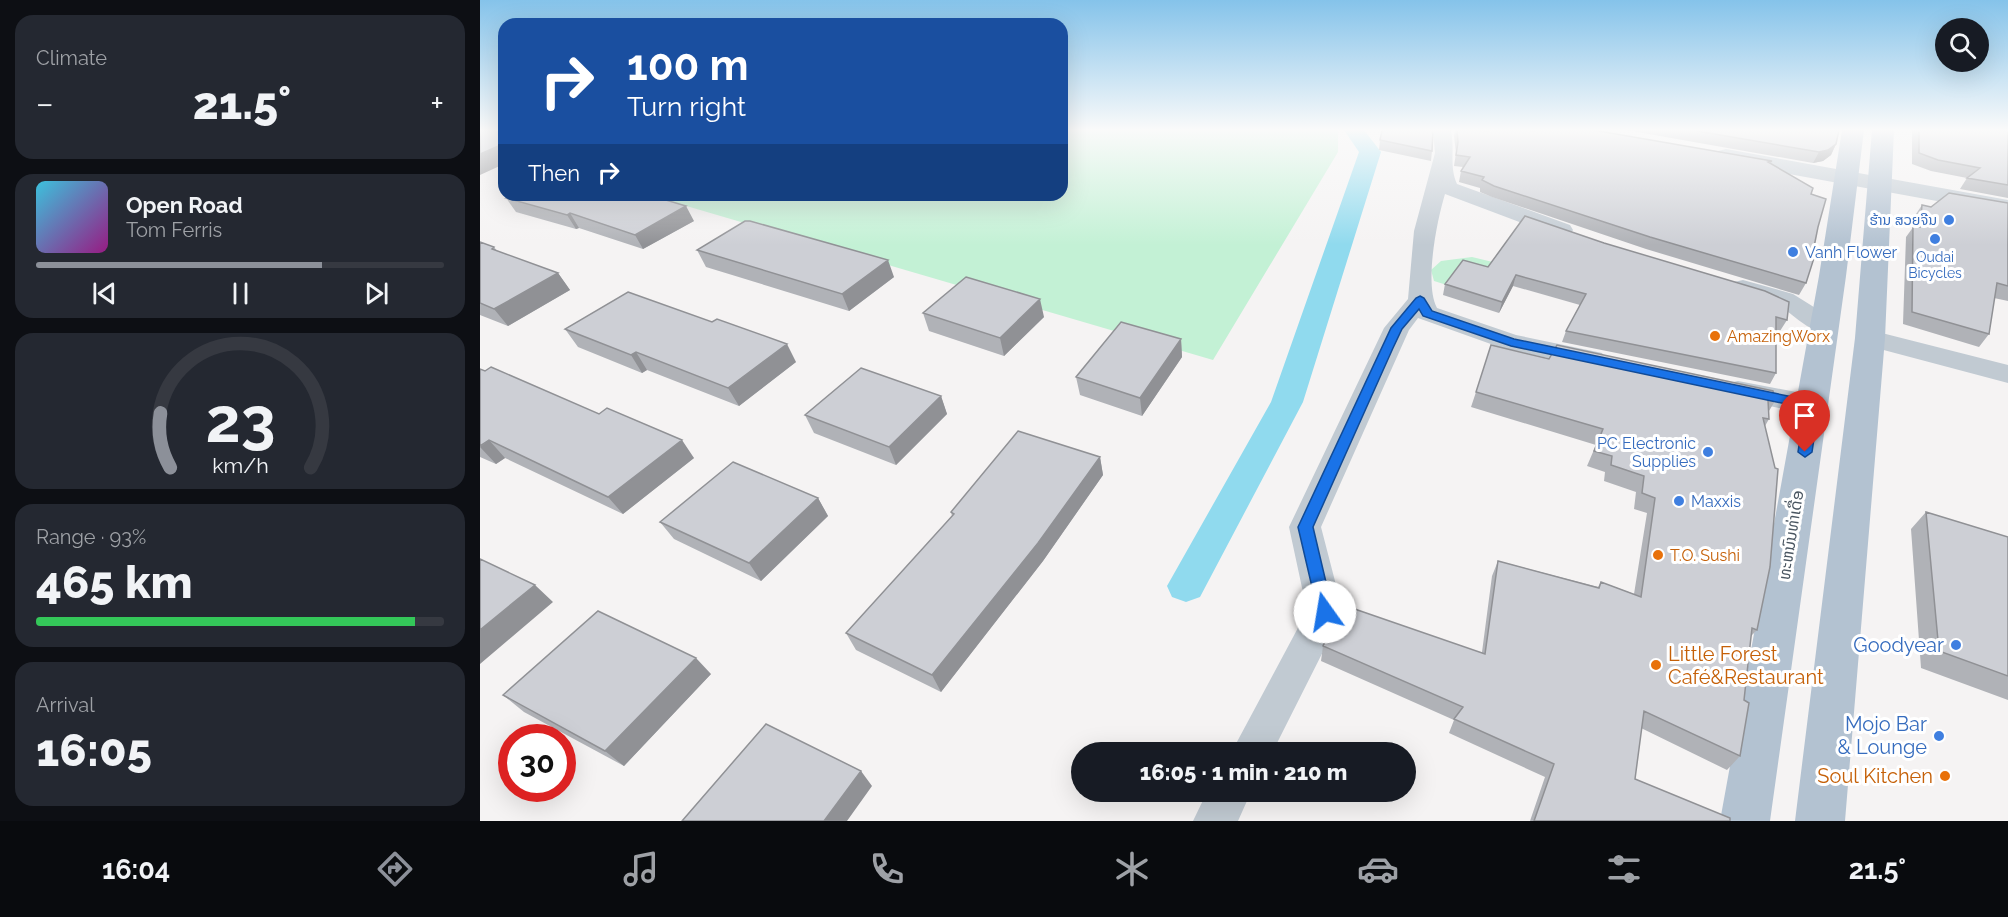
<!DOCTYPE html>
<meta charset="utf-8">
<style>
body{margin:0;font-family:Raleway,"Noto Sans Lao",sans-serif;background:#242831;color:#f1f3f6;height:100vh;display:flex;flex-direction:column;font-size:22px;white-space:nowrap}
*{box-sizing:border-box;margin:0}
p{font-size:20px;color:#9ea1a6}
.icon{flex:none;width:33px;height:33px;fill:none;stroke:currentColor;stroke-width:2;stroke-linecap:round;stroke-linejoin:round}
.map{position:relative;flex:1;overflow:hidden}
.drawer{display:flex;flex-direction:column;gap:15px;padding:15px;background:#0d0f14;width:480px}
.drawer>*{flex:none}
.guide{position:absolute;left:18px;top:18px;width:570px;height:183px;border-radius:18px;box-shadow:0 6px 24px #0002;background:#1a4fa0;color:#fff;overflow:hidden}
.controls{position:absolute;left:1455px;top:18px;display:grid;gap:12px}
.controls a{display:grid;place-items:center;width:54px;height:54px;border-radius:50%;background:#171b24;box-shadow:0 6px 24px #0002;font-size:30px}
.speed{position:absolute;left:18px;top:724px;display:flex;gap:12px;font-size:30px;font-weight:700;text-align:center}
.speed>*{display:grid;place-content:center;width:78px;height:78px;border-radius:50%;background:#171b24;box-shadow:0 6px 24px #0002;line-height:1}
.speed .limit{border:9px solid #d22;background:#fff;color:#111}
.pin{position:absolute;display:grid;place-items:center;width:51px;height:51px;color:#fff;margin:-62px -26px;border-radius:50% 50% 50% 0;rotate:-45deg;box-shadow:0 0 6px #0007}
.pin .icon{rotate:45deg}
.me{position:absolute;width:66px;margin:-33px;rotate:347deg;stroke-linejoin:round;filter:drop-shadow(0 0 4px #0008)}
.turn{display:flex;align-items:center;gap:21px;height:126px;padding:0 30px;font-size:27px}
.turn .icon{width:78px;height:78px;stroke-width:2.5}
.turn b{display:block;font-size:42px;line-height:51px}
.then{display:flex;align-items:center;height:57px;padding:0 30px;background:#0003;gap:12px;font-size:22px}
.big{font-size:45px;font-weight:800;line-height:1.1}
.drawer .card{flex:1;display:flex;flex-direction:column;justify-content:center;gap:9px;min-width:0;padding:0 21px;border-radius:18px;background:#242831}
.drawer .dial{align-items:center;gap:0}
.dial svg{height:156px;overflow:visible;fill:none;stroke:#363941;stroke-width:7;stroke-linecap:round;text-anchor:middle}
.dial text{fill:#f1f3f6;stroke:none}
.song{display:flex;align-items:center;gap:18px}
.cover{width:72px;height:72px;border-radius:9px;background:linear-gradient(135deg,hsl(190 70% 55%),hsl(310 70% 35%))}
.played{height:6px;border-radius:3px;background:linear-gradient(90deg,#8c9099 70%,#363941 70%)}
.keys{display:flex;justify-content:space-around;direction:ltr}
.heat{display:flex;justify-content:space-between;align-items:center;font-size:33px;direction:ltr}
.charge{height:9px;border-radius:4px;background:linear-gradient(90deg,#34c759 93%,#363941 0)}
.trip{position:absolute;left:591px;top:742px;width:345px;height:60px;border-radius:30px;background:#171b24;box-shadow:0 6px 24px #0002;font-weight:800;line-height:60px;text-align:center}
.tabs{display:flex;height:96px;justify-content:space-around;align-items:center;background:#090b0e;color:#9ea1a6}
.tabs .icon{width:42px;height:42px}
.tabs .active{color:#8c9099}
.tabs b{font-size:27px;color:#f1f3f6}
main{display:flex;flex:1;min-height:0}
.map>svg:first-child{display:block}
.green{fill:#c3f1d5}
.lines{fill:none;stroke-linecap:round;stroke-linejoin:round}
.canal{fill:#90daee;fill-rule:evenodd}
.minor{fill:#c1cad2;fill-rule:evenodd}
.tertiary{fill:#c1cad2;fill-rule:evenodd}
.primary{fill:#b3c2d1;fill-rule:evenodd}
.wall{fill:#b0b2b7}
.shaded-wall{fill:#909195}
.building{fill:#cdcfd5;stroke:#909195;stroke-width:1.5}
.route{fill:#1a73e8;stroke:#114b97;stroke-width:1.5}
.shop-dot{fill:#3f7fe0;stroke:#fff;stroke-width:2}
.food-dot{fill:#e8710a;stroke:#fff;stroke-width:2}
.labels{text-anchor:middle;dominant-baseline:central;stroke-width:6;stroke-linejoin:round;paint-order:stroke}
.far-shop-label{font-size:14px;fill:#366cbe;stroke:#fff;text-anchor:end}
.shop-label{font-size:16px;fill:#366cbe;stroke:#fff;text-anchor:start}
.food-label{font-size:16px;fill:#c56008;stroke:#fff;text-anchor:start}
.street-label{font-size:16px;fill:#4a5661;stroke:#fff}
.near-shop-label{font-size:20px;fill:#366cbe;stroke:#fff;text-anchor:end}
.near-food-label{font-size:20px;fill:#c56008;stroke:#fff;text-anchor:start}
</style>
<main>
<section class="drawer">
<div class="card"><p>Climate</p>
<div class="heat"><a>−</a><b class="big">21.5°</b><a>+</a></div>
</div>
<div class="card">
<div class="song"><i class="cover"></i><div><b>Open Road</b><p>Tom Ferris</p></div></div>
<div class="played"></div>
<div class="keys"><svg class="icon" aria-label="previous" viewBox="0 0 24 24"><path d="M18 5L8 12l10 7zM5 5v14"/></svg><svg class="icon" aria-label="pause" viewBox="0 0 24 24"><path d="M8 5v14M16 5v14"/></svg><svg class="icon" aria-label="next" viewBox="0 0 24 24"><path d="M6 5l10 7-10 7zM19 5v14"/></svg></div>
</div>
<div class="card dial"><svg viewBox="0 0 100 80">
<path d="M14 69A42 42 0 1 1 86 69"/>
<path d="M14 69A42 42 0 0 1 9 41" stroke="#8c9099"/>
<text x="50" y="56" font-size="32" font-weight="700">23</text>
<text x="50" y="72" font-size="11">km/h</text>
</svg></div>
<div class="card"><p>Range · 93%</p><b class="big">465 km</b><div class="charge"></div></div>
<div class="card"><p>Arrival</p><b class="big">16:05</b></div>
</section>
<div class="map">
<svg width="1528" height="821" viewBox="0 0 1528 821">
<rect width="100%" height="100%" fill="#f5f3f3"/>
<path class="green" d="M582 130H858V152L733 360 169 195H582Z
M992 257 1021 264 970 286 954 281 951 270 961 261Z"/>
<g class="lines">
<path class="canal" d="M864 130H884L901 152 823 402 720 597 706 602 692 597 687 586 791 402 879 152Z"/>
<path class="minor" d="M953 130H971C975 149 969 167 977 184L1090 225 1093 230 1090 235 1082 237 1074 235 965 194C957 220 944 284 957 308L1036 335 1122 353 1126 359 1122 365 1113 368 1022 348 938 318 929 330 841 527 863 612 792 753H751L827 611 809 527 904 328 928 299 934 231 955 153Z
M1263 280 1313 294 1353 319 1357 325 1353 331C1330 337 1315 313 1295 304 1283 298 1268 296 1254 292L1251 287 1254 282Z
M1390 330 1528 365V383L1381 344 1377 338 1381 332Z
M1258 381 1332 395 1342 398 1346 405 1342 412 1332 415 1248 397 1244 390 1248 383Z
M727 792H771L758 821H713Z"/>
<path class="tertiary" d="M1246 149 1528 200V214L1238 161 1235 156 1238 151Z"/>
<path class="primary" d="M1362 130H1384L1366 276 1290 821H1240L1339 276Z
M1392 130H1414L1405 338 1365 821H1315L1375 338Z"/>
</g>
<path class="wall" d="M975 130H1000L1009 131H1054L1292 161 1291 164 1331 194 1338 227 1326 283 1319 295 1166 249 1012 197 1000 192V188L979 182 981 171 983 167 974 166 976 153 974 136Z
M1146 130H1359L1356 144 1351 155 1343 161 1333 163Z
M1432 130H1528V198L1480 189 1487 178 1451 171 1432 164Z
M900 140 952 151 951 161 899 150Z
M26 198 214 221 163 249 99 228 96 229 36 212Z
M1528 203V301L1514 298 1509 334 1499 347 1423 324 1426 237 1434 226V217L1442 205 1451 207Z
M1045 216 1307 320 1300 331 1296 330V373L1290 384 1082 342 1086 331 1100 305 1033 286 1019 313 963 295 965 284 1008 267Z
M0 242 14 247 17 251 78 273 90 290 28 326 0 315Z
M217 250 414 277 369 311 226 267Z
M443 313 564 317 524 356 449 331Z
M85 329 316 362 259 406 167 370 162 373 98 347Z
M701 339 702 357 662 416 600 395 596 377Z
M1069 359 1295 401 1289 411V419L1285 426 1277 630 1271 636 1264 700 1260 756 1247 770 1161 728 1155 779 1250 821H1050L1065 777 969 733 974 720 841 661 843 646 1002 652 1012 576 1018 561 1118 587 1121 582 1154 594 1167 513 1154 509 1156 492 1124 481 1125 472 1107 466 1116 445 991 407 996 392Z
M0 369 214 458 143 514 25 458 16 464 0 457Z
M461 396 467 414 416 465 334 433 325 415Z
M620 457 623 475 563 561 461 692 376 650 366 633 472 516 471 512Z
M338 498 348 516 281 581 194 539 180 522Z
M1446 512 1528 537V700L1441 668 1431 529Z
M231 674 144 766 44 712 23 695Z"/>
<path class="shaded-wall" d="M16 130H18L24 140V164L0 175V154Z
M1356 144 1351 155 1343 161 1333 163 1339 152Z
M206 206 214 221 163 249 155 235Z
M90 213 99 228 96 229 87 215Z
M408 260 414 277 369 311 362 294Z
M78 273 90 290 28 326 14 309Z
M1036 275 1033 286 1019 313 1022 302Z
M560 299 564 317 524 356 520 338Z
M701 339 702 357 662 416 660 398Z
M307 344 316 362 259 406 248 388Z
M156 352 167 370 162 373 151 355Z
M461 396 467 414 416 465 409 447Z
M9 440 25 458 16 464 0 447Z
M202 440 214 458 143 514 128 497Z
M620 457 623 475 563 561 461 692 452 675Z
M338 498 348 516 281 581 269 563Z
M55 585 73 602 0 664V630Z
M216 658 231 674 144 766 125 751Z
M381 771 392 786 367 821H344Z"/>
<path class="building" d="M0 130H16L23 144 0 154Z
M902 130H953L952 151 900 140Z
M977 130H1000L1009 131 1010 130H1049L1054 131V130H1113L1292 161 1288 162 1333 188 1331 194 1346 199 1338 227 1332 257 1334 258 1326 283 1170 237 1014 186 1002 180 1004 177 981 171 990 157 976 155 978 142Z
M1211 130H1359L1356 144 1348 150 1339 152Z
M1439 130H1528V185L1487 178 1500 168 1458 160 1439 153Z
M1469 193 1528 203V286L1517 283 1509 334 1432 312 1433 225 1440 227 1442 205 1451 207Z
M32 195H169L206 206 155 235 90 213 87 215 26 198Z
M1045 216 1124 243 1285 291 1309 302 1307 320 1296 317V373L1086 331 1106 294 1036 275 1022 302 965 284 983 260 1008 267Z
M265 221H270L408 260 362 294 217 250Z
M0 242 14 247 12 249 78 273 14 309 0 303Z
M486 277 560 299 520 338 443 313Z
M148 292 232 322 237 319 307 344 248 388 156 352 151 355 85 329Z
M641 322 701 339 660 398 596 377Z
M1011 345 1069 359 1077 345 1293 391 1295 401 1288 400 1289 419 1283 418 1295 468 1298 469 1290 567 1277 630 1272 628 1264 700 1269 703 1260 756 1164 711 1155 779 1250 818V821H1054L1074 764 974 719 983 707 843 646 863 605 1005 654 1018 561 1119 588 1121 582 1161 597 1175 498 1162 493 1164 476 1131 465 1132 456 1114 451 1123 429 996 392Z
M11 367 119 414 127 408 202 440 128 497 9 440 0 446V369L5 371Z
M381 368 461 396 409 447 325 415Z
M538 431 620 457 558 543 452 675 366 633 474 514 471 512Z
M253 462 338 498 269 563 180 522Z
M1446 512 1528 537V676L1459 651Z
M0 559 55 585 0 630Z
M118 611 216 658 125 751 23 695Z
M286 724 381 771 344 821H202Z"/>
<linearGradient id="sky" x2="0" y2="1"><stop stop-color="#85c3ea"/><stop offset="0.53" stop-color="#fafafa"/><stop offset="1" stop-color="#fafafa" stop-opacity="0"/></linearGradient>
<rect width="1528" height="245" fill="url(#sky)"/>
<path class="route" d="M940 296 944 298 952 311 1034 339 1337 402 1339 405 1332 452 1325 457 1318 452 1325 408 1031 346 943 316 939 309 922 329 913 348 833 527 853 612 851 617 845 620 839 617 818 527 911 328 936 298Z"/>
<g class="shop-dot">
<circle cx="1469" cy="220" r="6"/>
<circle cx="1455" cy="239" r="6"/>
<circle cx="1313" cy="252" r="6"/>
<circle cx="1228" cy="452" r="6"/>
<circle cx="1199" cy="501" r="6"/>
<circle cx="1476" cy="645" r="6"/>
<circle cx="1459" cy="736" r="6"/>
</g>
<g class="food-dot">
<circle cx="1235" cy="336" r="6"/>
<circle cx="1178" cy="555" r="6"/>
<circle cx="1176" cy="665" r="6"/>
<circle cx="1465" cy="776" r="6"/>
</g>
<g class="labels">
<g class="far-shop-label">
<text x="1457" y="220">ຮ້ານ ສວຍຈີນ</text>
<text x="1455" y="257" text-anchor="middle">Oudai<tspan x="1455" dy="16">Bicycles</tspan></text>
</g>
<g class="shop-label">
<text x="1325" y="252">Vanh Flower</text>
<text x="1216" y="443" text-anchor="end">PC Electronic<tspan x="1216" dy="18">Supplies</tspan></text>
<text x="1211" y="501">Maxxis</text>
</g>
<g class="food-label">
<text x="1247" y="336">AmazingWorx</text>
<text x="1190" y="555">T.O. Sushi</text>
</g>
<g class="street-label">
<text transform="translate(1311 535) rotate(-81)">ທະຫນົນທ່າເດື່ອ</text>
</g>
<g class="near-shop-label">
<text x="1464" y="645">Goodyear</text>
<text x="1447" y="724">Mojo Bar<tspan x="1447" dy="23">&amp; Lounge</tspan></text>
</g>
<g class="near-food-label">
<text x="1188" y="654">Little Forest<tspan x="1188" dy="23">Café&amp;Restaurant</tspan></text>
<text x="1453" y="776" text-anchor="end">Soul Kitchen</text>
</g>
</g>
</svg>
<div class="controls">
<a><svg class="icon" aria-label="search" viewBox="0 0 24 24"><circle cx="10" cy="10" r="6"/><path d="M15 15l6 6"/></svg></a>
</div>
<div class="speed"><div class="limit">30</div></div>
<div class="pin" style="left:1325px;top:452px;background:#d93025"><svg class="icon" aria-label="arrive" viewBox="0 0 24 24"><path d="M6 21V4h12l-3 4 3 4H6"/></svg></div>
<svg class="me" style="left:845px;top:612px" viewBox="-20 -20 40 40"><circle r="19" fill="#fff"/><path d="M0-13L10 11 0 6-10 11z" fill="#1a73e8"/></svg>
<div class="trip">16:05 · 1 min · 210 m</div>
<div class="guide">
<div class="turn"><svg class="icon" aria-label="right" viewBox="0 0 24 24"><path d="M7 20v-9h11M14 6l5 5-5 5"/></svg><div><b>100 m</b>Turn right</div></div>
<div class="then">Then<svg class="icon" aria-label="right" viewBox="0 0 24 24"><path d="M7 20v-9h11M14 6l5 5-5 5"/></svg></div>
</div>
</div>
</main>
<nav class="tabs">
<b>16:04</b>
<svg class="icon active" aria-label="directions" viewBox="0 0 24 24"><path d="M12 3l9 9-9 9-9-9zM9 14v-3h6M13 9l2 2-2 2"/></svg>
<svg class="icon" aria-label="music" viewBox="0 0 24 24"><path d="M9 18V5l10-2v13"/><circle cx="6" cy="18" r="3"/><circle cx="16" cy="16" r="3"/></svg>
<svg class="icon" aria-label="phone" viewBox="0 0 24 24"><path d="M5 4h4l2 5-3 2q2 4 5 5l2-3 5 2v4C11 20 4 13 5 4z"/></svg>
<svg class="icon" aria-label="climate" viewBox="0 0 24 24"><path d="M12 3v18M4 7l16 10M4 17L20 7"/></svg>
<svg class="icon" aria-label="car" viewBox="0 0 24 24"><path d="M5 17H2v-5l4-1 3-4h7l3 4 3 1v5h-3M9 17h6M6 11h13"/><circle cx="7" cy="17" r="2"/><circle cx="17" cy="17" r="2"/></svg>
<svg class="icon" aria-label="filters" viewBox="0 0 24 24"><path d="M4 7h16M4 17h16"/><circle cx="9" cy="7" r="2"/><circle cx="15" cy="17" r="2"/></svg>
<b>21.5°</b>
</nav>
